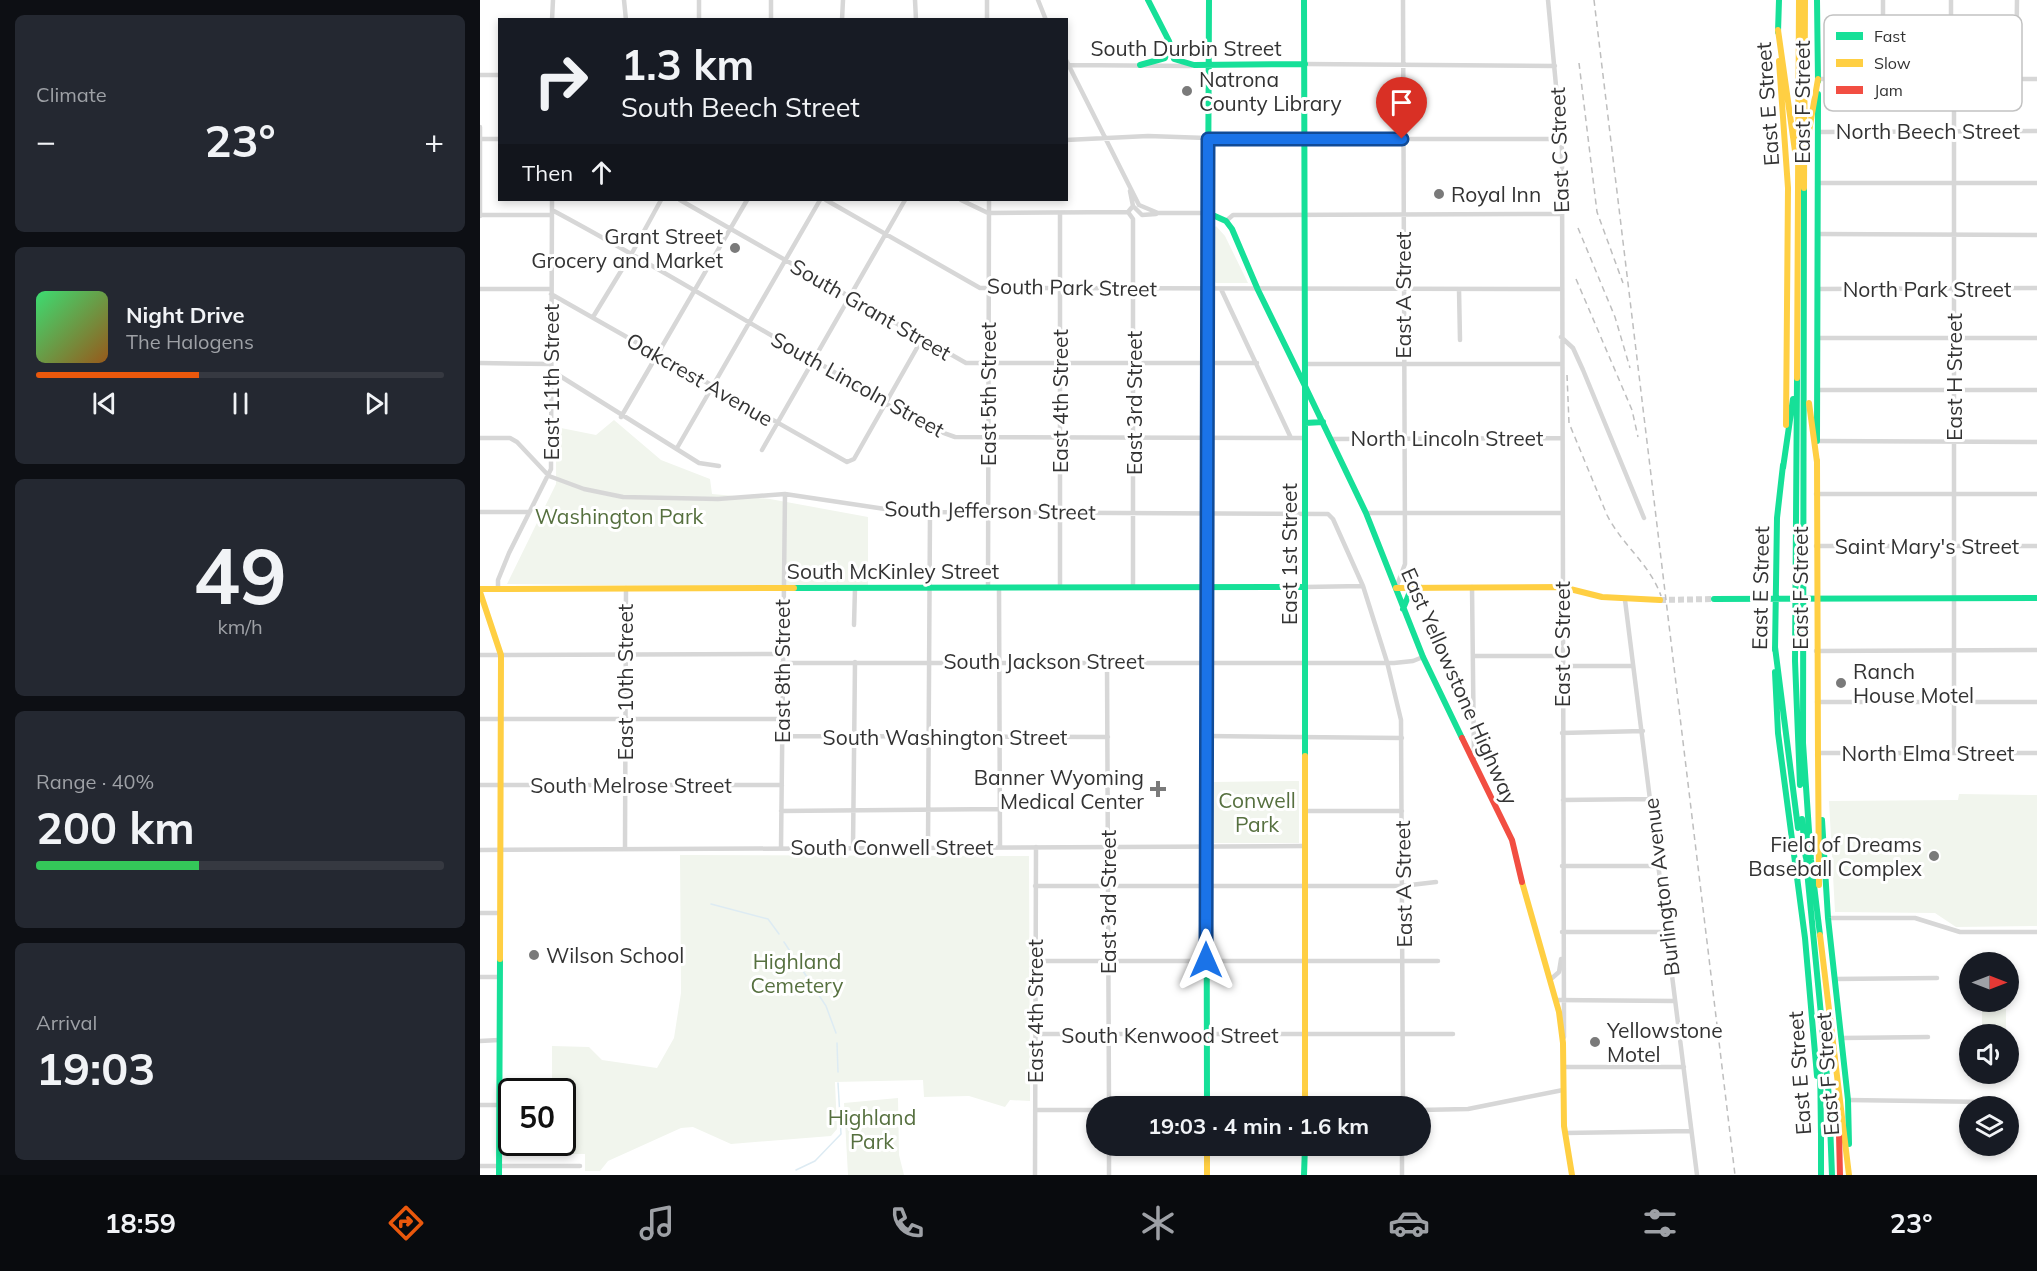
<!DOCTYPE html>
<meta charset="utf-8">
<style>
body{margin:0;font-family:Mulish,sans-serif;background:#242831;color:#f1f3f6;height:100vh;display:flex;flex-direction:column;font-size:22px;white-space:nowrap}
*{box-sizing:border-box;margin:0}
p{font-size:20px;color:#9ea1a6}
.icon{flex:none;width:33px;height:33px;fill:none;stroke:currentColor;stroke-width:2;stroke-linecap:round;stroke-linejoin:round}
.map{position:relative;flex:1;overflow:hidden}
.details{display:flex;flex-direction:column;gap:15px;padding:15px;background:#0d0f14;width:480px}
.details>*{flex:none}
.guide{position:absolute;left:18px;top:18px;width:570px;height:183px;border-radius:0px;box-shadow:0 3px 9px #0003;background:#171b24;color:#f1f3f6;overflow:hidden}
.needle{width:39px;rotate:90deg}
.controls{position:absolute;left:1479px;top:952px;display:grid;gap:12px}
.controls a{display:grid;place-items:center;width:60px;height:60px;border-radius:50%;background:#171b24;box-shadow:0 3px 9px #0003;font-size:30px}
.speed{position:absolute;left:18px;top:1078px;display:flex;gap:12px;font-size:30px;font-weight:700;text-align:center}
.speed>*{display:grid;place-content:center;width:78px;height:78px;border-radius:50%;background:#171b24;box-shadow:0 3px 9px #0003;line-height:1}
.speed .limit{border:3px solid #111;border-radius:9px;background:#fff;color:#111}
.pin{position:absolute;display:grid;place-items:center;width:51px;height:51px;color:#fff;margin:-62px -26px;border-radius:50% 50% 50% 0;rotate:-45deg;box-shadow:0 0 6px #0007}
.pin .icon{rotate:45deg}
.me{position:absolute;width:66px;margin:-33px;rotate:0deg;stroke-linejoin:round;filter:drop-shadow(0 0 4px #0008)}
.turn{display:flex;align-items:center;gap:21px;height:126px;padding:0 24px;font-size:27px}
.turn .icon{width:78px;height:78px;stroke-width:2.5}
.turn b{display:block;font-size:42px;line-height:51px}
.then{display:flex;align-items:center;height:57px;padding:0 24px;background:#0003;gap:12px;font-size:22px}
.big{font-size:45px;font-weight:700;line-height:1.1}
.details .widget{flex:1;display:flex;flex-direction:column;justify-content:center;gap:9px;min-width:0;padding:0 21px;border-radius:9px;background:#242831}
.details .dial{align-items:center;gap:0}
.dial b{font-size:78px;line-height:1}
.song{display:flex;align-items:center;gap:18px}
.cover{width:72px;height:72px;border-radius:9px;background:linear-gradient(135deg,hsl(140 70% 55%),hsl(30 70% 35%))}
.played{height:6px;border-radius:3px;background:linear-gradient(90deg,#ea580c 40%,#363941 40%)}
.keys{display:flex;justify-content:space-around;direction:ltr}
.heat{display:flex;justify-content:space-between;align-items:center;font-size:33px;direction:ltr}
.charge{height:9px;border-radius:4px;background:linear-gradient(90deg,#34c759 40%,#363941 0)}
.trip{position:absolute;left:606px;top:1096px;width:345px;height:60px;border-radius:30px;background:#171b24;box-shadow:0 3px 9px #0003;font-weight:700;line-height:60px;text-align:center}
.tab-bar{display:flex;height:96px;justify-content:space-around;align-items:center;background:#090b0e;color:#9ea1a6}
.tab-bar .icon{width:42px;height:42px}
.tab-bar .current{color:#ea580c}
.tab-bar b{font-size:27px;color:#f1f3f6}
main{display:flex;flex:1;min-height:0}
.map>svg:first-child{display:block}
.green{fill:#f1f5ed}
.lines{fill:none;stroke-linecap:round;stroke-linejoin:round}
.stream{stroke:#ddebf3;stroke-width:1.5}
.secondary-tunnel{stroke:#d6d6d6;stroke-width:6;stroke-dasharray:6 3;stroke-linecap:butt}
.street{stroke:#d7d7d7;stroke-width:4.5}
.fast{stroke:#16e098;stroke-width:6}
.slow{stroke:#ffcf43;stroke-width:6}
.jam{stroke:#f24e42;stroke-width:6}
.rail{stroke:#bebebe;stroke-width:1.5;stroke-dasharray:6 4.5;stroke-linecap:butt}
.route-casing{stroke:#114b97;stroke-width:15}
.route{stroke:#1a73e8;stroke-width:10}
.poi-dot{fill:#7a7a7a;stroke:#fff;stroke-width:2}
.labels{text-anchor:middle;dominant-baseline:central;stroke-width:6;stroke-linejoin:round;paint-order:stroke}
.street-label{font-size:21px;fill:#333;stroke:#fff}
.poi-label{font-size:21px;fill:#333;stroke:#fff;text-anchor:start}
.park-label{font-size:21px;fill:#56703f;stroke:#fff}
.key{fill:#fff;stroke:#c2c2c2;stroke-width:1.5}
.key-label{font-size:16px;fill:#333}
</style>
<main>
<section class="details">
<div class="widget"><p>Climate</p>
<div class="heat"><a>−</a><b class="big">23°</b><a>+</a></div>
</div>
<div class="widget">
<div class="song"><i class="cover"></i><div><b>Night Drive</b><p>The Halogens</p></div></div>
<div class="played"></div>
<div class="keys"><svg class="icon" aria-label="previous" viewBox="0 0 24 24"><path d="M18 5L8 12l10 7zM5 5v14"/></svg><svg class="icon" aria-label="pause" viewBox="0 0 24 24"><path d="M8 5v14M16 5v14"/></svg><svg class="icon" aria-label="next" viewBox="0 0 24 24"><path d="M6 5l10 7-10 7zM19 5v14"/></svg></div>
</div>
<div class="widget dial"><b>49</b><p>km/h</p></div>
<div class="widget"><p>Range · 40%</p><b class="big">200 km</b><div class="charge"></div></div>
<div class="widget"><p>Arrival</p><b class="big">19:03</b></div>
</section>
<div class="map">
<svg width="1557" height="1175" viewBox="0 0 1557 1175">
<rect width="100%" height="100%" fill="#fff"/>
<path class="green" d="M736 226 745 236 768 283H736L733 280V230Z
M134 420 181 460 230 479 232 494 290 499 388 517V588L27 584 76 484V427L116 435Z
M819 781V843H734V782Z
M1479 794 1557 795V926L1476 927 1455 913 1355 912 1349 801 1478 800Z
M200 855 549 856 550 1101 530 1100 525 1107 489 1096 444 1097 443 1080 355 1082 357 1129 351 1136 251 1144 213 1127 201 1128 128 1161 120 1171H105V1154H72V1143H82V1092H72V1046L109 1047 122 1060 177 1068 194 1038 201 993Z
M1502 1009H1526V1035H1494L1502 1028Z
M418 1098 419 1155 424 1175H368L364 1103Z"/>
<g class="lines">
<path class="stream" d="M231 904 288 919 299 934
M304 942 346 1006 356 1033
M357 1043 358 1072
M316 1170 335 1161 361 1134 358 1083"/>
<path class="secondary-tunnel" d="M1180 600 1234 599"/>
<path class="street" d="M144 0 146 20
M291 0V20
M435 0 436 20
M558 0 566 20
M1068 0 1082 150 1084 1037
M1403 0V79
M1471 0V68L1474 84V753
M72 20 73 0
M219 20V0
M362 20 363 0
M507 20V0
M586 60 659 205 678 213H728
M825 64 1075 66
M588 65 711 66
M0 75H20
M1338 79H1557
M1536 79 1537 0
M0 127V216
M1338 132 1557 131
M0 139H20
M586 140 668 136 756 139H1082
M1339 183H1557
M650 191 653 206 662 215 676 214
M200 200 486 363H777
M346 200 500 288 1082 289
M481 200 508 213 648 212 653 206
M72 210C164 259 252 313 342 365 383 388 430 423 475 437L825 438
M648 212 653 219V587
M0 215H72
M746 221 753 215 1082 214
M1338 234 1557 235
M0 289H71
M741 289 811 438
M979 289 980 340
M1338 289 1557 288
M71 294 367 462 374 459 442 339
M113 317 152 253 181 200
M1081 337 1093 348 1103 370 1164 518
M1338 338H1557
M0 363 71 364
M825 364H1081
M72 371 219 463 239 466
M1338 390H1557
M141 417 267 200
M0 438H30L37 442 69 476 104 489 143 497 238 499 305 494 425 512 848 514 853 519 883 586 907 662 921 720 923 1107
M852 439 1082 438
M1337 441 1557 442
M197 448 340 200
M282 450 425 200
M1336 494H1557
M0 512H49
M886 513H1082
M1336 546H1557
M580 587V214
M825 587 883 586
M992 587 994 758
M508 588 509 200
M519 588 520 847
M916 588 925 564V549L923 0
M18 589V580L29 553 71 469 72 200
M1145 600 1217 1175
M374 625 375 588
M1336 651 1557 650
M0 655 302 654
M993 656H1082
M627 662 629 1107
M302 663H914L933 661 943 657
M1082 666H1153
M1337 702H1557
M0 719H302
M1082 733 1163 731
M302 736 628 737
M726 736 922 738
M1338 753H1557
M0 785H302
M1083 800 1170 799
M301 811 520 809
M825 811H922
M448 847 450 512
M145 848 146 588
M301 848 305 494
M373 848 375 662
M0 850 825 846
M1082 866H1178
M555 886H922L956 882
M0 913H19
M1348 918H1435L1480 932H1557
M1082 932H1187
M556 961H958
M0 977H19
M1071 979 1079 972 1081 959
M1355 979 1457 978
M1076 1000 1194 1001
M555 1034H973
M1362 1038 1448 1037
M0 1041 19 1040
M1084 1067H1204
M1368 1100 1508 1102
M0 1105H19
M556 1110H616
M940 1110 988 1109 1083 1090
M1085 1133 1211 1131
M0 1166H100
M555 1175 556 847
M629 1175V1146
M922 1175V1146"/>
<path class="fast" d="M668 0 689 41 694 59 714 65 825 64
M824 0 825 386 886 513 943 657 982 738
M1337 0 1338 81
M1298 32 1299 0
M660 65 685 58 689 44
M1324 188 1323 743 1331 860 1340 935
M728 213 746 221 752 229 778 290 825 386V756
M728 216 729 0
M1317 378 1315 661 1320 785
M825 423 843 422
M1337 441 1338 94
M1303 468 1313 399
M726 537 727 1107
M314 588 825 587
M1234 599 1557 598
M923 609 929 594 941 588
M1295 647 1318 828
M1295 650 1297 518 1303 465
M1295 672 1298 733 1325 938 1337 1076
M1322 819 1349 1097 1352 1175
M1342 820 1348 918 1368 1100 1369 1144
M1340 1056 1341 1136
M1341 1136V1175
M19 1175 20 959
M824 1175 825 1146"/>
<path class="slow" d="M1298 30 1315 151
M1299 61 1308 188 1306 425
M1329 131 1338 79
M1324 188 1325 0
M1317 378 1319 0
M1329 403 1337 462
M1337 460 1338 756
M726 537 728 216
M916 588 1082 587 1122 597 1180 600
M0 589 314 588
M0 592 21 655 20 959
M1338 753 1339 885
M825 756V1107
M1042 882 1079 1012 1083 1043 1084 1126 1092 1175
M1340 935 1369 1175
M727 1146V1175"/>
<path class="jam" d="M982 738 1032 840 1042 882
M1359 1134 1360 1175"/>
<path class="rail" d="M1114 0 1255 1175
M1099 63 1117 212 1143 283
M1098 228 1135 317 1150 368
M1096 279 1152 410 1158 437
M1087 375 1089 423 1127 515C1142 545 1170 564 1181 596"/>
</g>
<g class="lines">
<g class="route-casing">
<path id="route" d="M726 960 728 139H922"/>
</g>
<use href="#route" class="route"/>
</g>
<g class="poi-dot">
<circle cx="707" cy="91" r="6"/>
<circle cx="959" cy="194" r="6"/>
<circle cx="255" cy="248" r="6"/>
<circle cx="1361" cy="683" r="6"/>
<path d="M675 780h6v6h6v6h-6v6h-6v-6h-6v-6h6z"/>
<circle cx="1454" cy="856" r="6"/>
<circle cx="54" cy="955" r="6"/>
<circle cx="1115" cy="1042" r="6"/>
</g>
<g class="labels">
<g class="street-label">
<text x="706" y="48">South Durbin Street</text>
<text transform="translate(1322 102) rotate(-90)">East F Street</text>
<text transform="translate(1287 104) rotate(-94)">East E Street</text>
<text x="1448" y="131">North Beech Street</text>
<text transform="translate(1079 150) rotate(-92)">East C Street</text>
<text transform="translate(592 287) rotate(1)">South Park Street</text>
<text x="1447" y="289">North Park Street</text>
<text transform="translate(923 295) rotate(-90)">East A Street</text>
<text transform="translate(391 309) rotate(30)">South Grant Street</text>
<text transform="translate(1474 377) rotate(-90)">East H Street</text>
<text transform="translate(220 379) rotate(30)">Oakcrest Avenue</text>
<text transform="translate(71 382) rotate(-90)">East 11th Street</text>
<text transform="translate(378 384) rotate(29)">South Lincoln Street</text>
<text transform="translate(508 394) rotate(-90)">East 5th Street</text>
<text transform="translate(580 401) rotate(-90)">East 4th Street</text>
<text transform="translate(654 403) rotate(-90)">East 3rd Street</text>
<text x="967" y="438">North Lincoln Street</text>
<text transform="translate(510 510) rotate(1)">South Jefferson Street</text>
<text x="1447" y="546">Saint Mary's Street</text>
<text transform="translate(809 554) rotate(-90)">East 1st Street</text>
<text x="413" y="571">South McKinley Street</text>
<text transform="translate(1280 588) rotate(-89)">East E Street</text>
<text transform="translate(1320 588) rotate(-90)">East F Street</text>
<text transform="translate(1082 644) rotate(-90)">East C Street</text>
<text x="564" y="661">South Jackson Street</text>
<text transform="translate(302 671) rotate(-90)">East 8th Street</text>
<text transform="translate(145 682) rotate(-90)">East 10th Street</text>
<text transform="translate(980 686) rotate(66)">East Yellowstone Highway</text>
<text x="465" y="737">South Washington Street</text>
<text x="1448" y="753">North Elma Street</text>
<text x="151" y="785">South Melrose Street</text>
<text x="412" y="847">South Conwell Street</text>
<text transform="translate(923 884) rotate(-91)">East A Street</text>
<text transform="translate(1181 887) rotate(-97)">Burlington Avenue</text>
<text transform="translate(628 902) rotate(-90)">East 3rd Street</text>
<text transform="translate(555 1011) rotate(-90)">East 4th Street</text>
<text x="690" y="1035">South Kenwood Street</text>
<text transform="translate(1319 1073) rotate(-94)">East E Street</text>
<text transform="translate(1347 1074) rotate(-94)">East F Street</text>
</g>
<g class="poi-label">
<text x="719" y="79">Natrona<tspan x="719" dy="24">County Library</tspan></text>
<text x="971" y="194">Royal Inn</text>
<text x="243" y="236" text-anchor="end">Grant Street<tspan x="243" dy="24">Grocery and Market</tspan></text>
<text x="1373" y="671">Ranch<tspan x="1373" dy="24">House Motel</tspan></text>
<text x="664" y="777" text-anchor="end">Banner Wyoming<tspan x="664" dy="24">Medical Center</tspan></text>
<text x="1442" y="844" text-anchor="end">Field of Dreams<tspan x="1442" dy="24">Baseball Complex</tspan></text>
<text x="66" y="955">Wilson School</text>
<text x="1127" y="1030">Yellowstone<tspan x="1127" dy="24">Motel</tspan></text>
</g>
<g class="park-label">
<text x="139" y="516">Washington Park</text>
<text x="777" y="800">Conwell<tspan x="777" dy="24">Park</tspan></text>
<text x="317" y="961">Highland<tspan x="317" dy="24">Cemetery</tspan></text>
<text x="392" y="1117">Highland<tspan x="392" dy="24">Park</tspan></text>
</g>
</g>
<rect x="1344" y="15" width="198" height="96" rx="9" class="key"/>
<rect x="1356" y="32" width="27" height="8" fill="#16e098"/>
<rect x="1356" y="59" width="27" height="8" fill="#ffcf43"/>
<rect x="1356" y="86" width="27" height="8" fill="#f24e42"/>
<g class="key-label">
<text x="1394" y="42">Fast</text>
<text x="1394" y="69">Slow</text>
<text x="1394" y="96">Jam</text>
</g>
</svg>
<div class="controls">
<a><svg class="needle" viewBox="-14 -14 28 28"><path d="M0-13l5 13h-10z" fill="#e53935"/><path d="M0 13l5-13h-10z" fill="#9ea1a6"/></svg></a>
<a><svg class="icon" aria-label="sound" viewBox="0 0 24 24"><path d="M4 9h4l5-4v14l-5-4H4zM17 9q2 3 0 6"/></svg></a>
<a><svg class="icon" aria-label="layers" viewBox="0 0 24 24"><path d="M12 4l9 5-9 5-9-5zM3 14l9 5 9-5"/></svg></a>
</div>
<div class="speed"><div class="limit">50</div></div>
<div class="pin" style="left:922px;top:139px;background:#d93025"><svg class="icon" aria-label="arrive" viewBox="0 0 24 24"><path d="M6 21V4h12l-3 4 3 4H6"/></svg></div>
<svg class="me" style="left:726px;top:960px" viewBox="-20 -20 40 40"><path d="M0-17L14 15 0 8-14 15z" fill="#1a73e8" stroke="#fff" stroke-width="4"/></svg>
<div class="trip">19:03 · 4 min · 1.6 km</div>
<div class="guide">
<div class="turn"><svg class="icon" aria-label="right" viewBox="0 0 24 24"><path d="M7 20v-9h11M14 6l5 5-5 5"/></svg><div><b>1.3 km</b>South Beech Street</div></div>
<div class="then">Then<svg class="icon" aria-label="ahead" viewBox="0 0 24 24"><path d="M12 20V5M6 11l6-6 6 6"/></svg></div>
</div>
</div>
</main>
<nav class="tab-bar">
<b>18:59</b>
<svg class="icon current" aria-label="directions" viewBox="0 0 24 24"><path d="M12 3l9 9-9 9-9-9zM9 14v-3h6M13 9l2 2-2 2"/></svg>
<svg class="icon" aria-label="music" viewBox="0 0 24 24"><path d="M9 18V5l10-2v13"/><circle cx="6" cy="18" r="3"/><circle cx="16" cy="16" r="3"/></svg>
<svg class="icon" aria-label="phone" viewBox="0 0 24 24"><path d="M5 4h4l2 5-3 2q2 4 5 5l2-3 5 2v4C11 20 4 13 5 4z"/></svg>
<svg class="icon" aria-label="climate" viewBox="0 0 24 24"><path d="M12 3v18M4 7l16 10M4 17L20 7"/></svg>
<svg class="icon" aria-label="car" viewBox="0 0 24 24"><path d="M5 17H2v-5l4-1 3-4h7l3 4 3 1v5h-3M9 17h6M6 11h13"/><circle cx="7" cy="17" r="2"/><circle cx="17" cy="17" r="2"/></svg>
<svg class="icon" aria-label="filters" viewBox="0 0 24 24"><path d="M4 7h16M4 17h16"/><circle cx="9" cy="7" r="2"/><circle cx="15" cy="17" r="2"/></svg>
<b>23°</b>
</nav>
